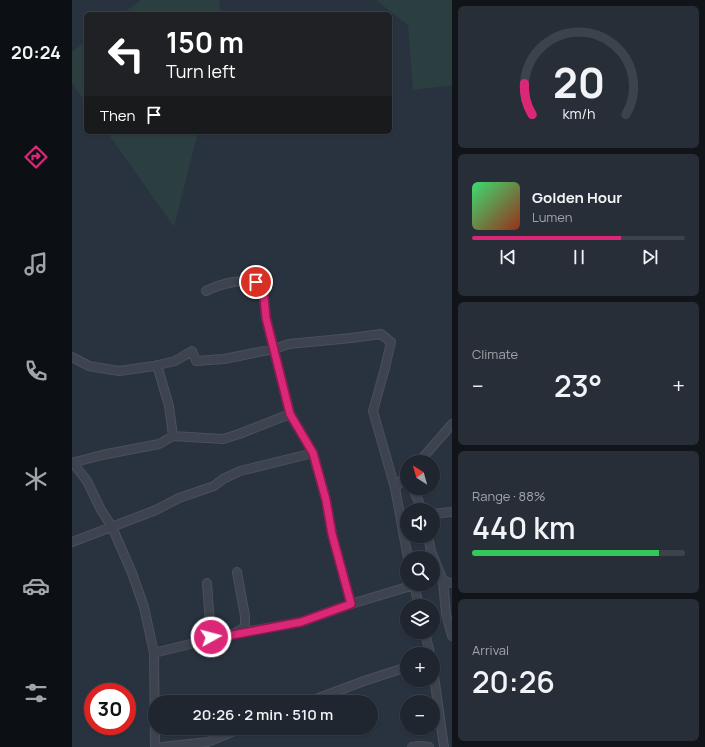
<!DOCTYPE html>
<meta charset="utf-8">
<style>
body{margin:0;font-family:Manrope,sans-serif;background:#272e37;color:#f1f3f6;height:100vh;display:flex;flex-direction:column;font-size:15px;white-space:nowrap}
*{box-sizing:border-box;margin:0}
p{font-size:13px;color:#a1a5aa}
.icon{flex:none;width:22px;height:22px;fill:none;stroke:currentColor;stroke-width:2;stroke-linecap:round;stroke-linejoin:round}
.map{position:relative;flex:1;overflow:hidden}
.side{display:flex;flex-direction:column;gap:6px;padding:6px;background:#11151a;width:253px}
.side>*{flex:none}
.guide{position:absolute;left:12px;top:12px;width:308px;height:122px;border-radius:6px;box-shadow:0 1px 3px #0004,0 0 0 1px #3c434b;background:#202124;color:#fff;overflow:hidden}
.needle{width:26px;rotate:323deg}
.tools{position:absolute;left:328px;top:455px;display:grid;gap:8px}
.tools a{display:grid;place-items:center;width:40px;height:40px;border-radius:50%;background:#1f262f;box-shadow:0 1px 3px #0004,0 0 0 1px #3c434b;font-size:20px}
.speed{position:absolute;left:12px;top:683px;display:flex;gap:8px;font-size:20px;font-weight:700;text-align:center}
.speed>*{display:grid;place-content:center;width:52px;height:52px;border-radius:50%;background:#1f262f;box-shadow:0 1px 3px #0004,0 0 0 1px #3c434b;line-height:1}
.speed .limit{border:6px solid #d22;background:#fff;color:#111}
.pin{position:absolute;display:grid;place-items:center;width:34px;height:34px;color:#fff;margin:-17px;border:2px solid #fff;border-radius:50%;box-shadow:0 1px 4px #0007}
.me{position:absolute;width:44px;margin:-22px;rotate:83deg;stroke-linejoin:round;filter:drop-shadow(0 0 3px #0008)}
.turn{display:flex;align-items:center;gap:14px;height:84px;padding:0 16px;font-size:18px}
.turn .icon{width:52px;height:52px;stroke-width:2.5}
.turn b{display:block;font-size:28px;line-height:34px}
.then{display:flex;align-items:center;height:38px;padding:0 16px;background:#0003;gap:8px;font-size:15px}
.big{font-size:30px;font-weight:600;line-height:1.1}
.side .card{flex:1;display:flex;flex-direction:column;justify-content:center;gap:6px;min-width:0;padding:0 14px;border-radius:6px;background:#272e37}
.side .dial{align-items:center;gap:0}
.dial svg{height:104px;overflow:visible;fill:none;stroke:#3c434b;stroke-width:7;stroke-linecap:round;text-anchor:middle}
.dial text{fill:#f1f3f6;stroke:none}
.song{display:flex;align-items:center;gap:12px}
.cover{width:48px;height:48px;border-radius:6px;background:linear-gradient(135deg,hsl(140 70% 55%),hsl(10 70% 35%))}
.played{height:4px;border-radius:2px;background:linear-gradient(90deg,#db2777 70%,#3c434b 70%)}
.keys{display:flex;justify-content:space-around;direction:ltr}
.heat{display:flex;justify-content:space-between;align-items:center;font-size:22px;direction:ltr}
.charge{height:6px;border-radius:3px;background:linear-gradient(90deg,#34c759 88%,#3c434b 0)}
.trip{position:absolute;left:76px;top:695px;width:230px;height:40px;border-radius:20px;background:#1f262f;box-shadow:0 1px 3px #0004,0 0 0 1px #3c434b;font-weight:600;line-height:40px;text-align:center}
main{display:flex;flex:1;min-height:0}
.tabs{display:flex;flex-direction:column;width:72px;justify-content:space-around;align-items:center;background:#0c0f13;color:#a1a5aa}
.tabs .icon{width:28px;height:28px}
.tabs .selected{color:#db2777}
.tabs b{font-size:18px;color:#f1f3f6}
.map>svg:first-child{display:block}
.green{fill:#2b3e40}
.lines{fill:none;stroke-linecap:round;stroke-linejoin:round}
.minor-casing{stroke:#49505b;stroke-width:10}
.minor{stroke:#3d444f;stroke-width:8}
.route-casing{stroke:#8e194d;stroke-width:10}
.route{stroke:#db2777;stroke-width:7}
</style>
<main>
<nav class="tabs">
<b>20:24</b>
<svg class="icon selected" aria-label="directions" viewBox="0 0 24 24"><path d="M12 3l9 9-9 9-9-9zM9 14v-3h6M13 9l2 2-2 2"/></svg>
<svg class="icon" aria-label="music" viewBox="0 0 24 24"><path d="M9 18V5l10-2v13"/><circle cx="6" cy="18" r="3"/><circle cx="16" cy="16" r="3"/></svg>
<svg class="icon" aria-label="phone" viewBox="0 0 24 24"><path d="M5 4h4l2 5-3 2q2 4 5 5l2-3 5 2v4C11 20 4 13 5 4z"/></svg>
<svg class="icon" aria-label="climate" viewBox="0 0 24 24"><path d="M12 3v18M4 7l16 10M4 17L20 7"/></svg>
<svg class="icon" aria-label="car" viewBox="0 0 24 24"><path d="M5 17H2v-5l4-1 3-4h7l3 4 3 1v5h-3M9 17h6M6 11h13"/><circle cx="7" cy="17" r="2"/><circle cx="17" cy="17" r="2"/></svg>
<svg class="icon" aria-label="filters" viewBox="0 0 24 24"><path d="M4 7h16M4 17h16"/><circle cx="9" cy="7" r="2"/><circle cx="15" cy="17" r="2"/></svg>
</nav>
<div class="map">
<svg width="380" height="747" viewBox="0 0 380 747">
<rect width="100%" height="100%" fill="#29333f"/>
<path class="green" d="M69 0H147L149 14H50Z
M304 0H380V85L341 90 336 25Z
M14 41V103L0 83V52Z
M35 132H126L102 227Z"/>
<g class="lines">
<g class="minor-casing">
<path id="minor" d="M134 291C148 284 176 276 190 285L192 297 194 318 218 414 241 453 254 500 260 534 279 604
M0 357 17 366 47 371 82 366 103 361 120 351 124 361 152 359 202 349 217 344 279 338 309 334 319 342 313 368 301 411 323 488 336 558
M85 365 97 406 101 436
M347 462 380 424
M0 463 30 455 87 444 101 436 151 439 167 434 218 414
M1 463 15 481 29 510 40 527 60 573 72 607 82 653 83 747
M323 488 335 474
M341 488 350 510
M361 514 380 512
M356 536 359 551 371 581 374 614 380 636
M0 542 84 510 107 498 142 486 151 479 168 471 241 453
M371 581 380 583
M135 583 139 637
M342 584 347 606
M353 632 358 654
M161 634 229 622 279 604 342 585
M82 653 122 643 139 637 161 634 173 627V616L165 572
M361 669 372 747
M236 702 292 681 329 669H335
M90 747 136 742 170 728
M340 747 349 746 357 747"/>
</g>
<use href="#minor" class="minor"/>
</g>
<g class="lines">
<g class="route-casing">
<path id="route" d="M139 637 155 636 229 622 279 604 260 534 254 500 241 453 218 414 194 318 192 297 190 285 184 282"/>
</g>
<use href="#route" class="route"/>
</g>
</svg>
<div class="tools">
<a><svg class="needle" viewBox="-14 -14 28 28"><path d="M0-13l5 13h-10z" fill="#e53935"/><path d="M0 13l5-13h-10z" fill="#a1a5aa"/></svg></a>
<a><svg class="icon" aria-label="sound" viewBox="0 0 24 24"><path d="M4 9h4l5-4v14l-5-4H4zM17 9q2 3 0 6"/></svg></a>
<a><svg class="icon" aria-label="search" viewBox="0 0 24 24"><circle cx="10" cy="10" r="6"/><path d="M15 15l6 6"/></svg></a>
<a><svg class="icon" aria-label="layers" viewBox="0 0 24 24"><path d="M12 4l9 5-9 5-9-5zM3 14l9 5 9-5"/></svg></a>
<a>+</a>
<a>−</a>
</div>
<div class="speed"><div class="limit">30</div></div>
<div class="pin" style="left:184px;top:282px;background:#d93025"><svg class="icon" aria-label="arrive" viewBox="0 0 24 24"><path d="M6 21V4h12l-3 4 3 4H6"/></svg></div>
<svg class="me" style="left:139px;top:637px" viewBox="-20 -20 40 40"><circle r="17" fill="#db2777" stroke="#fff" stroke-width="3"/><path d="M0-11L8 9 0 5-8 9z" fill="#fff"/></svg>
<div class="trip">20:26 · 2 min · 510 m</div>
<div class="guide">
<div class="turn"><svg class="icon" aria-label="left" viewBox="0 0 24 24"><path d="M17 20v-9H6M10 6l-5 5 5 5"/></svg><div><b>150 m</b>Turn left</div></div>
<div class="then">Then<svg class="icon" aria-label="arrive" viewBox="0 0 24 24"><path d="M6 21V4h12l-3 4 3 4H6"/></svg></div>
</div>
</div>
<section class="side">
<div class="card dial"><svg viewBox="0 0 100 80">
<path d="M14 69A42 42 0 1 1 86 69"/>
<path d="M14 69A42 42 0 0 1 8 45" stroke="#db2777"/>
<text x="50" y="56" font-size="32" font-weight="700">20</text>
<text x="50" y="72" font-size="11">km/h</text>
</svg></div>
<div class="card">
<div class="song"><i class="cover"></i><div><b>Golden Hour</b><p>Lumen</p></div></div>
<div class="played"></div>
<div class="keys"><svg class="icon" aria-label="previous" viewBox="0 0 24 24"><path d="M18 5L8 12l10 7zM5 5v14"/></svg><svg class="icon" aria-label="pause" viewBox="0 0 24 24"><path d="M8 5v14M16 5v14"/></svg><svg class="icon" aria-label="next" viewBox="0 0 24 24"><path d="M6 5l10 7-10 7zM19 5v14"/></svg></div>
</div>
<div class="card"><p>Climate</p>
<div class="heat"><a>−</a><b class="big">23°</b><a>+</a></div>
</div>
<div class="card"><p>Range · 88%</p><b class="big">440 km</b><div class="charge"></div></div>
<div class="card"><p>Arrival</p><b class="big">20:26</b></div>
</section>
</main>
